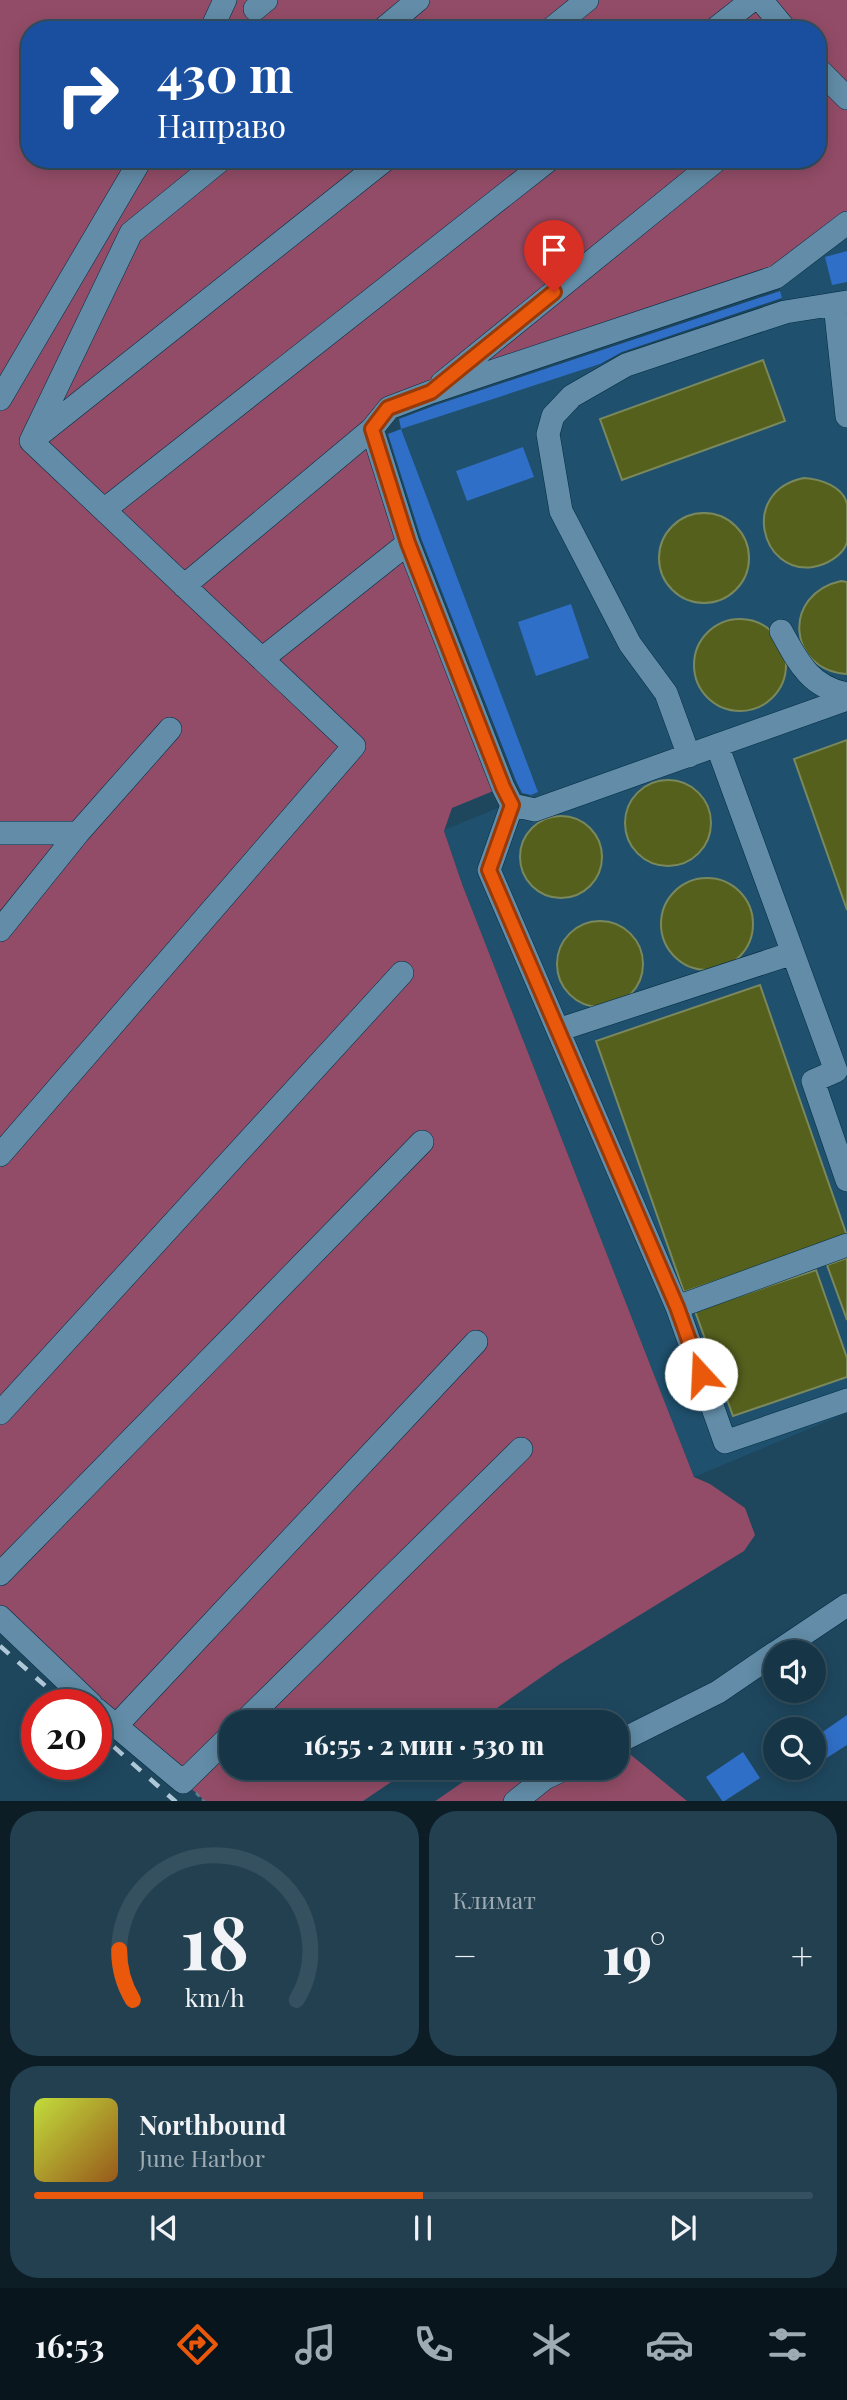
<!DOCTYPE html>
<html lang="ru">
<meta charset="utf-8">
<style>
body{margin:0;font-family:"Playfair Display",serif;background:#234051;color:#f1f3f6;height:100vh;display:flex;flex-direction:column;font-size:26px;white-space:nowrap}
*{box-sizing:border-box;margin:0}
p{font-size:23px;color:#9eabb3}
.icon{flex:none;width:38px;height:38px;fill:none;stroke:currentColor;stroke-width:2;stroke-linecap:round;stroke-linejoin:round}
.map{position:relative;height:1801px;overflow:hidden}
.panel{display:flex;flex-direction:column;gap:10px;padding:10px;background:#0c1d26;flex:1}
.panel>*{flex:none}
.guide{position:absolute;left:21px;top:21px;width:805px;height:147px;border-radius:28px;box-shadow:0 4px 18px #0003,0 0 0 2px #35505f;background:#1a4fa0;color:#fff;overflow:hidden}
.buttons{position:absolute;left:763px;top:1640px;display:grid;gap:14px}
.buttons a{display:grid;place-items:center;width:63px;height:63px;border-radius:50%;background:#163546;box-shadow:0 4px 18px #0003,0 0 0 2px #35505f;font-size:35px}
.speed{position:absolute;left:21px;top:1689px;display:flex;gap:14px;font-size:35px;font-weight:700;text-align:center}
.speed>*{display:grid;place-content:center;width:91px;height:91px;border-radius:50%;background:#163546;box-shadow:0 4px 18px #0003,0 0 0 2px #35505f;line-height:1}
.speed .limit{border:10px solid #d22;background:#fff;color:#111}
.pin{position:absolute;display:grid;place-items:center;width:60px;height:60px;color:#fff;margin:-72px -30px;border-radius:50% 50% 50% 0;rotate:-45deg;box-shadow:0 0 7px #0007}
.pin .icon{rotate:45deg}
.me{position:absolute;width:77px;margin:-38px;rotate:340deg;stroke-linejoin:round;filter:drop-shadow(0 0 5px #0008)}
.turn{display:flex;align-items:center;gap:24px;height:147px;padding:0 21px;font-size:32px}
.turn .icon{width:91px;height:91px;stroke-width:2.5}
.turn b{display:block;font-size:49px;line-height:60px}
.big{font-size:52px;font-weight:800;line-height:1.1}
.panel .widget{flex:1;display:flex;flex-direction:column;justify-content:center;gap:10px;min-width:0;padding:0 24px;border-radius:28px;background:#234051}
.panel .dial{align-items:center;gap:0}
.dial svg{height:182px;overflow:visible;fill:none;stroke:#35505f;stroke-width:7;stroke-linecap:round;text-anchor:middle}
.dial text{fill:#f1f3f6;stroke:none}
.song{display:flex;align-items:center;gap:21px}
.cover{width:84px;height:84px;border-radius:10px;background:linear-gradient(135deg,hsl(70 70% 55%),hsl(30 70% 35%))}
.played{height:7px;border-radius:4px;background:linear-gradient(90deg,#ea580c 50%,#35505f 50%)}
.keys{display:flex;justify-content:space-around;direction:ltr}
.heat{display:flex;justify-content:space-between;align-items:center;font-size:38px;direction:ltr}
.panel .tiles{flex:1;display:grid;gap:10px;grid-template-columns:1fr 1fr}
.widget:last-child{grid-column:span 2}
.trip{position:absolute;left:219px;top:1710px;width:410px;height:70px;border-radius:28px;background:#163546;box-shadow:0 4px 18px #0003,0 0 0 2px #35505f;font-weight:800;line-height:70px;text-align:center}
.menu{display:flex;height:112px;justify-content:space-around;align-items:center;background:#09151c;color:#9eabb3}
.menu .icon{width:49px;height:49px}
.menu .on{color:#ea580c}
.menu b{font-size:32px;color:#f1f3f6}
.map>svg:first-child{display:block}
.built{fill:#1f506d}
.green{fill:#934c67;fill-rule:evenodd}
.water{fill:#56601d;stroke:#7a885d;stroke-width:2}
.building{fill:#306fc7}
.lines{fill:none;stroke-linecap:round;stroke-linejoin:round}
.minor-casing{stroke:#002c43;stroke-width:24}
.path{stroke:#5d7f93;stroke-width:2.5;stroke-dasharray:5 3.5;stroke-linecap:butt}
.minor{stroke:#628ca7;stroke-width:23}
.rail{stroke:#afc8d8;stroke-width:4.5;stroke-dasharray:12 12;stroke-linecap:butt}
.route-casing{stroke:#983908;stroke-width:18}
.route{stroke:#ea580c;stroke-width:12}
</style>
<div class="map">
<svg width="847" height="1802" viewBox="0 0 847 1802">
<rect width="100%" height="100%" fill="#1e475e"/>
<path class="built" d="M847 231V1413L694 1477 462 884 444 830 537 792 401 429 783 304 779 287Z"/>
<path class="green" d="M0 0H847V223L776 277 431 392 372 429 503 787 452 808 444 831 462 884 694 1477 710 1484 745 1508 755 1535 744 1551 560 1664 477 1722H231V1768H412L363 1801H205L0 1617ZM30 30H817V159H30Z
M625 1750 687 1801 434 1802 483 1768H552L555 1771 573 1780 584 1775 594 1768H616V1752Z"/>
<path class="water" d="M763 360 785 421 622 480 600 419Z
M804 478C820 479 843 486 847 504 847 511 847 519 847 526 847 531 847 538 847 542 844 555 826 565 813 567 761 575 739 491 804 478Z
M659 558a45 45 0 1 1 90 0a45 45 0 1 1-90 0Z
M841 581 847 582V674C787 670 782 594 841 581Z
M694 665a46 46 0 1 1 92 0a46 46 0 1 1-92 0Z
M847 740V910L794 759Z
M625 823a43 43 0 1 1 86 0a43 43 0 1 1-86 0Z
M520 857a41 41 0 1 1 82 0a41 41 0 1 1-82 0Z
M661 924a46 46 0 1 1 92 0a46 46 0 1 1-92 0Z
M557 964a43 43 0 1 1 86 0a43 43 0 1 1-86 0Z
M760 985 847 1236 684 1292 596 1041Z
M847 1258V1320L827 1265Z
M816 1270 847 1358V1377L733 1416 695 1311Z"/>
<path class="building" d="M847 251V282L832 285 825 257Z
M780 291 782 298 622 352 600 364 401 429 399 419 436 405Z
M401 429 538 792 531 795 522 793 516 781 421 538 388 434Z
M523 447 534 477 467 501 456 471Z
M571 604 589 658 536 676 518 622Z
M847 1715V1745L825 1759 814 1743V1738Z
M743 1752 760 1778 723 1802 706 1777Z"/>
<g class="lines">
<g class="minor-casing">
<path id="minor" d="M761 0 786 30
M255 9 266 0
M211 30 225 0
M382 30 418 0
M550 30 587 0
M714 30 752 0
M817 68 847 98
M847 223 776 277 431 392 389 408 372 429 408 543 503 787 512 805 535 810 847 699
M835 304 847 416
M442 383 718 159
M0 399 141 159
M35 438 386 159
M104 510 550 159
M184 586 372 429
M781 631C798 662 810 687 847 694
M262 659 408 543
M717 745 836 1071 813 1081 847 1180
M689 756 666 693 630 644 561 511 548 434 553 416 572 396 626 365 785 312 847 302
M512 805 489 870 677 1307 847 1245
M0 833H78
M0 930 78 833 170 729
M558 1030 793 953
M0 1155 354 746 31 441 131 233 222 159
M677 1307 725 1442 847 1400
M0 1413 402 973
M0 1574 422 1142
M0 1617 91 1704
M777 1652 847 1605
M96 1709 183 1782 231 1735
M244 1722 521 1449
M115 1727 476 1342
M616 1743 718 1692 775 1653
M515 1802 545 1778 566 1768"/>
</g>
<path class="path" d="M196 1793 205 1802"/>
<use href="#minor" class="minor"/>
<path class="rail" d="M0 1646 66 1704
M96 1731 176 1802"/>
</g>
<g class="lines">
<g class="route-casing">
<path id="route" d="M554 292 431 392 388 408 372 429 408 543 503 787 512 805 489 870 677 1307 701 1374"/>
</g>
<use href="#route" class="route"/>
</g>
</svg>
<div class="buttons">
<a><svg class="icon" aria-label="sound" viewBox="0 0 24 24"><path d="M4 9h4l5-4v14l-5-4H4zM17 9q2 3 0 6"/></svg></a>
<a><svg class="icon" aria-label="search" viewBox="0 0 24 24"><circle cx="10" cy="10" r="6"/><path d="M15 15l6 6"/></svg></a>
</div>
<div class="speed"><div class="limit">20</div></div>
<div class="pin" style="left:554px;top:292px;background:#d93025"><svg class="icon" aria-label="arrive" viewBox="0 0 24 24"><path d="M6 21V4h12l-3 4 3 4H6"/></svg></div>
<svg class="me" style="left:701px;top:1374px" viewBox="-20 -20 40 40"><circle r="19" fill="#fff"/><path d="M0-13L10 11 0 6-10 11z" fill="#ea580c"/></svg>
<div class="trip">16:55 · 2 мин · 530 m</div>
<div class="guide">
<div class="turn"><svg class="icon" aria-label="right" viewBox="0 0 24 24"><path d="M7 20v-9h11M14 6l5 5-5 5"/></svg><div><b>430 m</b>Направо</div></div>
</div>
</div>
<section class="panel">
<div class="tiles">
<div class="widget dial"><svg viewBox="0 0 100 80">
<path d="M14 69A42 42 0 1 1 86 69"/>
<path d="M14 69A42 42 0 0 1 8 47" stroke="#ea580c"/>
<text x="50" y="56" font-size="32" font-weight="700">18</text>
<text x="50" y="72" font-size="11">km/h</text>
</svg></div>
<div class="widget"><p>Климат</p>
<div class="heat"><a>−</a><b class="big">19°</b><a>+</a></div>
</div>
<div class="widget">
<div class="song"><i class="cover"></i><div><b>Northbound</b><p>June Harbor</p></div></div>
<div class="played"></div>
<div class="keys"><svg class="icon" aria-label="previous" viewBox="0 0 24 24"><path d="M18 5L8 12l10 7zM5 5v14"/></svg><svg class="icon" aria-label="pause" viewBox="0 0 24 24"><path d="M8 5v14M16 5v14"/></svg><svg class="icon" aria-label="next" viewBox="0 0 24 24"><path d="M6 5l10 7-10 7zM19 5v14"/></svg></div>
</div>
</div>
</section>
<nav class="menu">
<b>16:53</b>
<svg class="icon on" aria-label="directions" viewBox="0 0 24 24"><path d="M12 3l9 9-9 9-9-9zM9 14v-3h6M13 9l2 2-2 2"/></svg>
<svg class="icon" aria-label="music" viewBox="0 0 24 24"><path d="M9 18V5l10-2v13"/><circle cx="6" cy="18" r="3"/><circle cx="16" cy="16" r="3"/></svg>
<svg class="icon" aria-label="phone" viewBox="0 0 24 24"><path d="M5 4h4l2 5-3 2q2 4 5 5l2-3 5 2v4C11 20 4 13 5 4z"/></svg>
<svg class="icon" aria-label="climate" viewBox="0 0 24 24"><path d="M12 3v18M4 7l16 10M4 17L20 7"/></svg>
<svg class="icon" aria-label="car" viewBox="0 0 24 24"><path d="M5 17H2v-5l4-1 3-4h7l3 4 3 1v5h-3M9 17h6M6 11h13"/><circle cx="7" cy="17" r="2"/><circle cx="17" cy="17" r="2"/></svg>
<svg class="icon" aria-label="filters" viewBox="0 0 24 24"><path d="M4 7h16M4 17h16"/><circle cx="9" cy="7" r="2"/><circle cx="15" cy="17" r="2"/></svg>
</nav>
